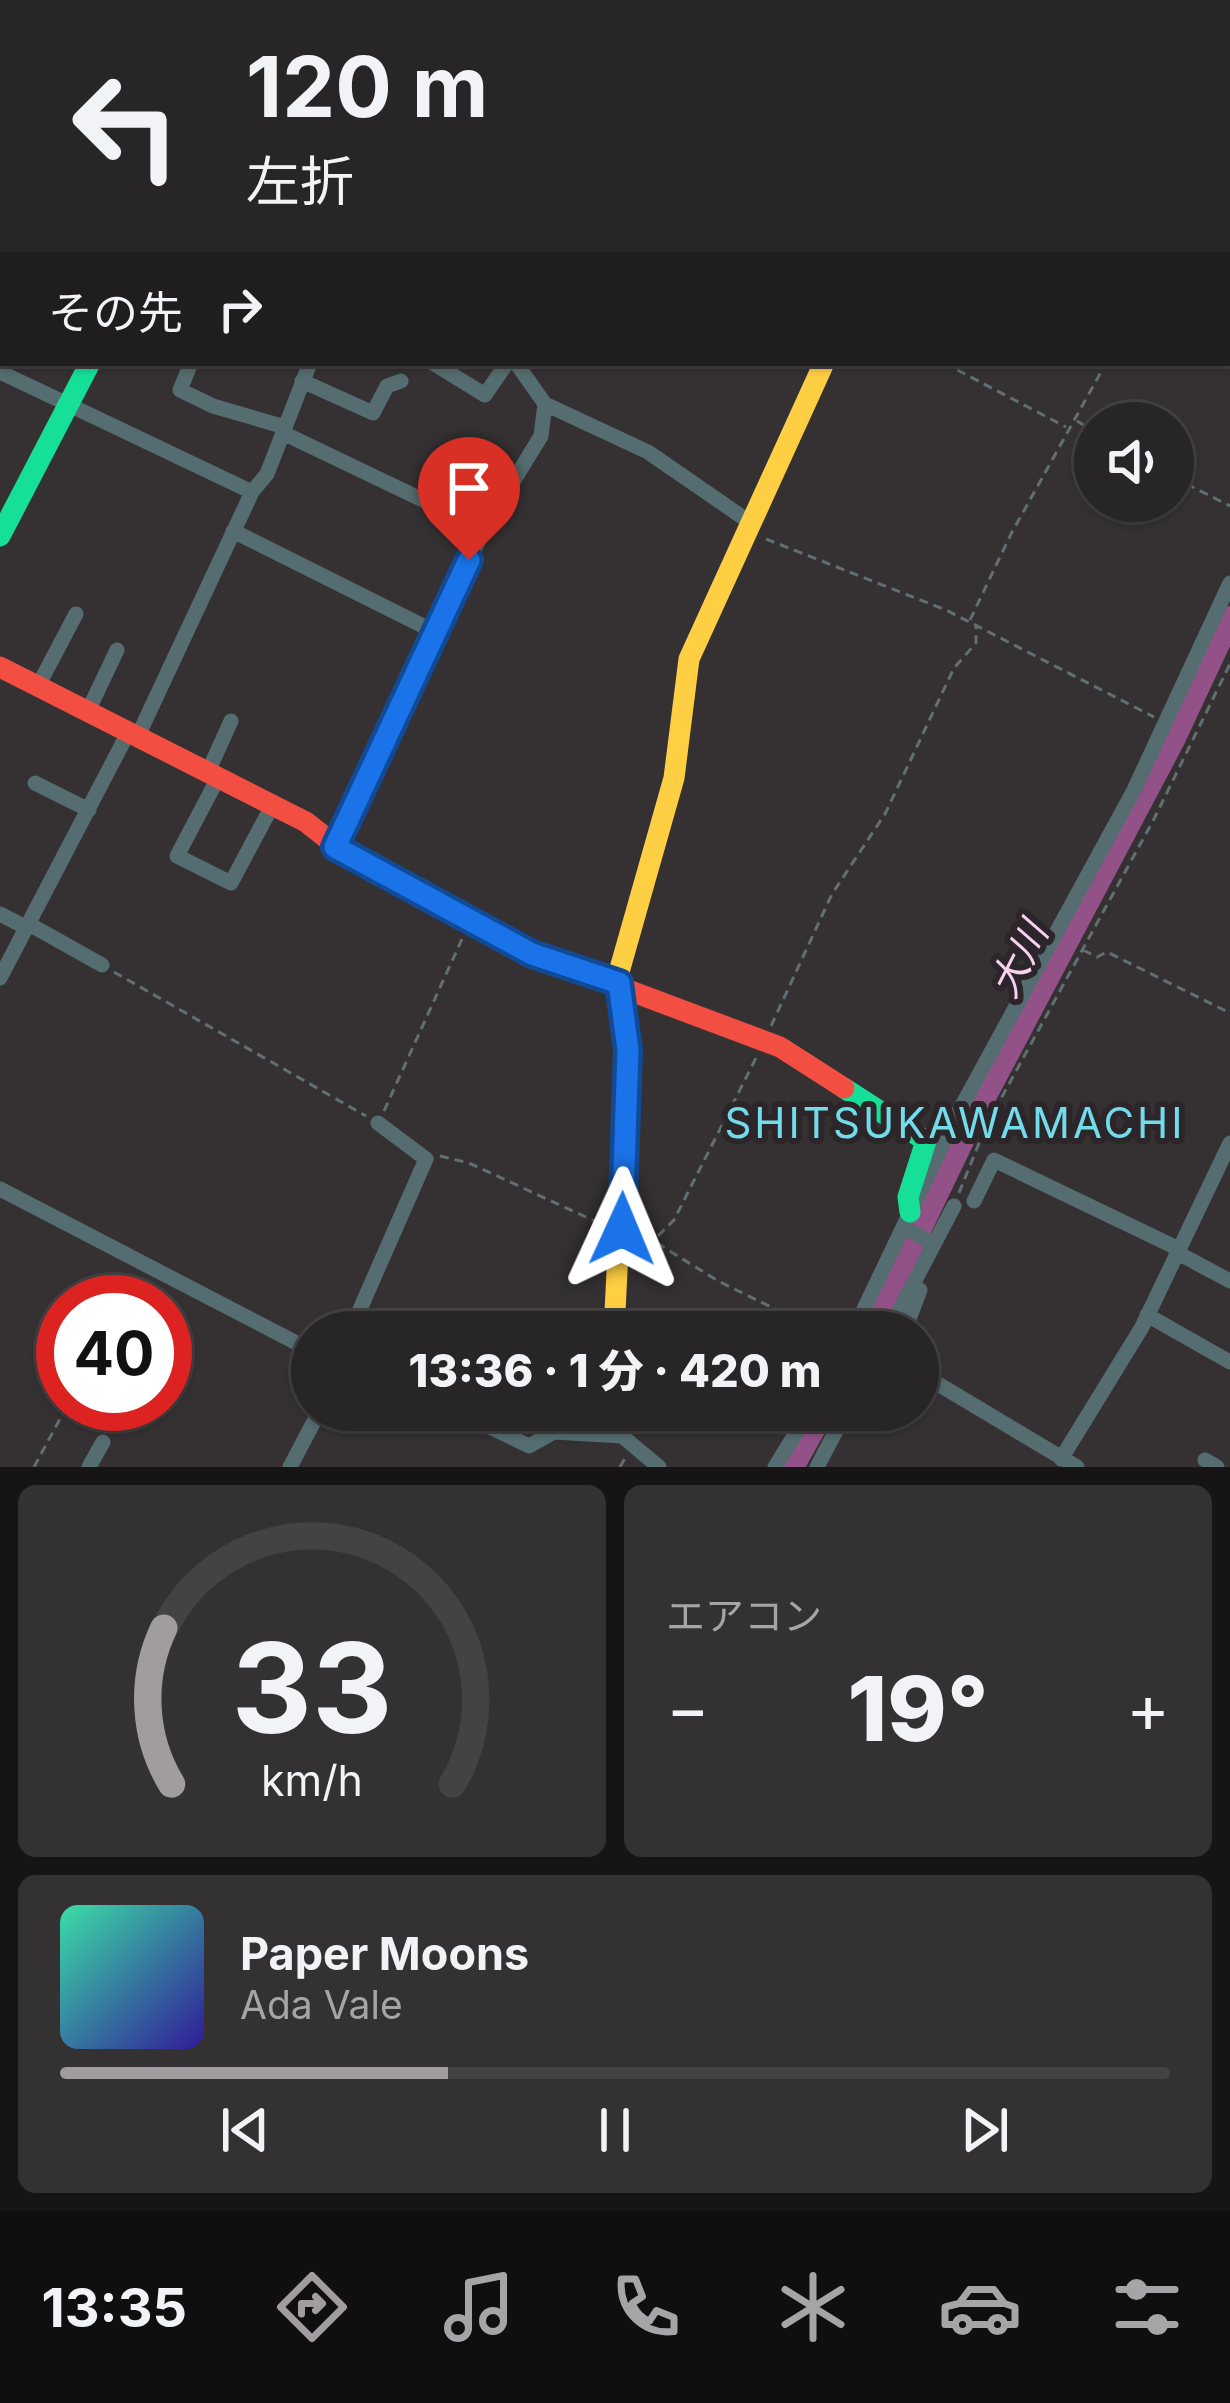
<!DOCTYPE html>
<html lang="ja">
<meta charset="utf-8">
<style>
body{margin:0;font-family:Inter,"Noto Sans JP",sans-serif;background:#343132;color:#f1f3f6;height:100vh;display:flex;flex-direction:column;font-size:45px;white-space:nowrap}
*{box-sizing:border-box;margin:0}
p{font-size:39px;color:#a5a5a7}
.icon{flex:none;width:66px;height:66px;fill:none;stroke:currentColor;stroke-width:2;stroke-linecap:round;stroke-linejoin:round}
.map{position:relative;height:1467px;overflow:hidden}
.sheet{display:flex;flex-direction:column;gap:18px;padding:18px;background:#161415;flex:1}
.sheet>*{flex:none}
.hud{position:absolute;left:0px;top:0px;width:1230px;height:366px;box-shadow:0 3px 9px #0004,0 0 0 3px #444243;background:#282526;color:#f1f3f6;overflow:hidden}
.controls{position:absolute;left:1074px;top:402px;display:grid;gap:24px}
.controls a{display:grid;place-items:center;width:120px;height:120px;border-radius:50%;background:#282526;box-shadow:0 3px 9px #0004,0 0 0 3px #444243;font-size:60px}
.speed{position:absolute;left:36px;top:1275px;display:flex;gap:24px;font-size:60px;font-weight:700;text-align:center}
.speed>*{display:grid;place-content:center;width:156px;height:156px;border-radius:50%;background:#282526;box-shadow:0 3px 9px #0004,0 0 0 3px #444243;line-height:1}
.speed .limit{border:18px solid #d22;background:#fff;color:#111}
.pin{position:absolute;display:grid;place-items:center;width:102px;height:102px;color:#fff;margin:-123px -51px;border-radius:50% 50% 50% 0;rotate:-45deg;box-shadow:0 0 12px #0007}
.pin .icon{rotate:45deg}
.me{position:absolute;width:132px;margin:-66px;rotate:1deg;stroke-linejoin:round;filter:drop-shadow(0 0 9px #0008)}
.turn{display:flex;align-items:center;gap:42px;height:252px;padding:0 48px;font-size:54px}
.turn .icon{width:156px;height:156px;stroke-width:2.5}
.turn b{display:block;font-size:84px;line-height:102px}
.then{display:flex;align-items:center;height:114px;padding:0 48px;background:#0003;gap:24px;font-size:45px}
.big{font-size:90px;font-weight:800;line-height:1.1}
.sheet .tile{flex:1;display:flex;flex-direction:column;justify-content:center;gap:18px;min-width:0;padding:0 42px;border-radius:18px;background:#343132}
.sheet .dial{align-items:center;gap:0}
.dial svg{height:312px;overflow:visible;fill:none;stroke:#444243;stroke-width:7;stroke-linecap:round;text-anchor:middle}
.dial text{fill:#f1f3f6;stroke:none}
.song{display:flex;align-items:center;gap:36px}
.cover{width:144px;height:144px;border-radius:18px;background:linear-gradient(135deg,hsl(160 70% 55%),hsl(250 70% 35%))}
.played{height:12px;border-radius:6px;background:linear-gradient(90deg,#a09c9f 35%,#444243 35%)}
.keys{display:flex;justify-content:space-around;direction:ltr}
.heat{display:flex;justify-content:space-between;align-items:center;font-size:66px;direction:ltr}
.sheet .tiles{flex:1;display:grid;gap:18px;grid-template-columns:1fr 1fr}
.tile:last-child{grid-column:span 2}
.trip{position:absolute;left:291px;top:1311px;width:648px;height:120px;border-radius:60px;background:#282526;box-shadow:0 3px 9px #0004,0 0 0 3px #444243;font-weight:800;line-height:120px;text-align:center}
.tabs{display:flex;height:192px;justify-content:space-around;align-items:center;background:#100f0f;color:#a5a5a7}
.tabs .icon{width:84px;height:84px}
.tabs .active{color:#a09c9f}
.tabs b{font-size:54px;color:#f1f3f6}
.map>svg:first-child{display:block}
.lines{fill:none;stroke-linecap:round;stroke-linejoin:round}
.river{stroke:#925288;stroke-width:24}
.path{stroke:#616f72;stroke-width:3;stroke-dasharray:9 6;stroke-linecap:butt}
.street{stroke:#556d70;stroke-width:15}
.fast{stroke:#16e098;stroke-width:21}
.slow{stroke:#ffcf43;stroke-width:21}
.jam{stroke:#f24e42;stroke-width:21}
.route-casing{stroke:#114b97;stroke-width:30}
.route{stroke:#1a73e8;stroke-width:21}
.labels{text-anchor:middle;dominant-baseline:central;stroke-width:12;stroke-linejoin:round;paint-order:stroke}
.water-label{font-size:39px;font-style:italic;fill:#f9d2f1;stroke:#2c262a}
.quarter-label{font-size:42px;letter-spacing:3px;fill:#72dcea;stroke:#2c262a}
</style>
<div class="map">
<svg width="1230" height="1467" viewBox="0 0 1230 1467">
<rect width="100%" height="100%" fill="#353133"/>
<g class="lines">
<path class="river" d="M33 3 34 0
M0 199 3 191
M870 1332 972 1120 1173 740 1230 618
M792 1467 824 1410"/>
<path class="path" d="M60 3V0
M646 3V0
M764 3 765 0
M0 11 3 13
M0 102 3 84
M0 256 3 251
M944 363 1066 427
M1077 421 1095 432
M1173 477 1230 506
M438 504 472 522
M766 539 946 610 1154 717
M970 620 1011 534 1106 363
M1083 950 1097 957 1107 952 1230 1013
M114 972 366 1116
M771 1026 832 894 885 814 954 668 976 643V627
M384 1111 462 939
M440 1156 469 1163 601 1224
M959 1193 986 1126 1154 819 1230 664
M657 1243 718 1281 822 1332
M634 1248 644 1250 674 1220 757 1056
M121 1302 134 1278
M34 1467 68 1404
M620 1467 625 1458"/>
<path class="street" d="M227 0 232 3
M718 0 723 3
M487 3 489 0
M1005 3 1007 0
M0 136 3 138
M1227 251 1230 252
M191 363 180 390 213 406 285 427
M433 363 485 395 507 363
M516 363 545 404 648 452 751 523
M0 372 252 492
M302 381 373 413 387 386 401 381
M283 433 425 501
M233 531 437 633
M38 686 76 614
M88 711 117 650
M137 738 252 492 267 474 310 363
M207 774 231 721
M218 778 177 856 231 883 272 806
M35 783 89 810
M335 847 484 529 541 436 545 404
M0 914 27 928
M29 924 102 965
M0 978 128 733
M926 1141 953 1122 1134 790 1230 583
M0 1189 312 1351
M974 1201 994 1160 1177 1248
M903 1227 934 1244
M1176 1252 1230 1281
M1147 1315 1230 1362
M350 1332 426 1159 378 1123
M853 1332 950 1129
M888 1332 954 1206
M904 1332 920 1290
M918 1372 1077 1467
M455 1410 529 1446 554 1432 622 1436
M617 1410 622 1436 659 1467
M1061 1459 1142 1327 1230 1143
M1205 1460 1217 1467
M89 1467 103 1442
M290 1467 320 1410
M775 1467 810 1410
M817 1467 847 1410"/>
<path class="fast" d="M0 536 90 363
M844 1088 926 1141 908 1197 910 1212"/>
<path class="slow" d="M614 1332 628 1050 619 972 674 778 689 659 824 363"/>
<path class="jam" d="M256 3 258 0
M0 667 306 822 354 860 532 954 780 1047 844 1088"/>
</g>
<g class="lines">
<g class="route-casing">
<path id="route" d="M469 560 335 847 532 954 619 983 628 1050 622 1229"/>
</g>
<use href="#route" class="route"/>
</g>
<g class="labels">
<g class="water-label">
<text transform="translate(1018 959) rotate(-63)">大川</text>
</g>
<g class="quarter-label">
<text x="955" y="1122">SHITSUKAWAMACHI</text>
</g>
</g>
</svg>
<div class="controls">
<a><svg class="icon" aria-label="sound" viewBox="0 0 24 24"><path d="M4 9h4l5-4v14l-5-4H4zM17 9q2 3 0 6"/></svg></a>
</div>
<div class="speed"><div class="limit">40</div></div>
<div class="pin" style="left:469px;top:560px;background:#d93025"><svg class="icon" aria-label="arrive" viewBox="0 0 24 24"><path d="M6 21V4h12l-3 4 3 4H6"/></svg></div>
<svg class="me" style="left:622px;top:1229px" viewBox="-20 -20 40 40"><path d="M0-17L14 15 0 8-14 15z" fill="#1a73e8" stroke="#fff" stroke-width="4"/></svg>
<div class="trip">13:36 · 1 分 · 420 m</div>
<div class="hud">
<div class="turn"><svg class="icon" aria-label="left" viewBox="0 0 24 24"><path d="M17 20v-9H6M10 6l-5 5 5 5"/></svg><div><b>120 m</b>左折</div></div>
<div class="then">その先<svg class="icon" aria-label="right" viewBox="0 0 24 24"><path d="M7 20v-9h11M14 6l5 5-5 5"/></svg></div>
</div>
</div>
<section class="sheet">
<div class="tiles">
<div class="tile dial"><svg viewBox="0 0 100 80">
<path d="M14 69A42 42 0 1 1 86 69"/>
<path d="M14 69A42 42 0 0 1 12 29" stroke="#a09c9f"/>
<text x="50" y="56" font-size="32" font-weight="700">33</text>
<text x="50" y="72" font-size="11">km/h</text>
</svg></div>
<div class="tile"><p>エアコン</p>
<div class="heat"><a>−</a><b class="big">19°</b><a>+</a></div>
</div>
<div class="tile">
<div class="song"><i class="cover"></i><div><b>Paper Moons</b><p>Ada Vale</p></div></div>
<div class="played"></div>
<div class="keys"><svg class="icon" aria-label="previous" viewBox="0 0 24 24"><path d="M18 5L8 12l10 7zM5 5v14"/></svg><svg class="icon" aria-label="pause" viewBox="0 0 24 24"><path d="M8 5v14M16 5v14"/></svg><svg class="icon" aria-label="next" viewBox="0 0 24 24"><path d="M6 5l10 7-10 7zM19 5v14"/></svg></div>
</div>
</div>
</section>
<nav class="tabs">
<b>13:35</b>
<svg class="icon active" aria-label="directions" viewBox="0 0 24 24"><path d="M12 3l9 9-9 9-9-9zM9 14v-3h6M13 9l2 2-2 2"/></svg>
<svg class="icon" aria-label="music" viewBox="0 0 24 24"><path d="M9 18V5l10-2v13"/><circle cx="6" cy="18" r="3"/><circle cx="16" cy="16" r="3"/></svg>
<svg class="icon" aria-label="phone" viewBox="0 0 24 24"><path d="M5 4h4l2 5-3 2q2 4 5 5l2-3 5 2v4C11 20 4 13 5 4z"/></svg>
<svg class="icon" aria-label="climate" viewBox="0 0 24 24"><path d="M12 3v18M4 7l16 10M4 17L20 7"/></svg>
<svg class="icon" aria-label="car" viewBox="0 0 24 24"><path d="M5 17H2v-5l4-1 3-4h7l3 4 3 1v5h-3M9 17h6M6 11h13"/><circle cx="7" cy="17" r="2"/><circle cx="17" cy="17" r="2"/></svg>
<svg class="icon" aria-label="filters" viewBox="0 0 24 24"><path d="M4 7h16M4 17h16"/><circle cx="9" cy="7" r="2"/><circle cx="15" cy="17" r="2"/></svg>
</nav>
